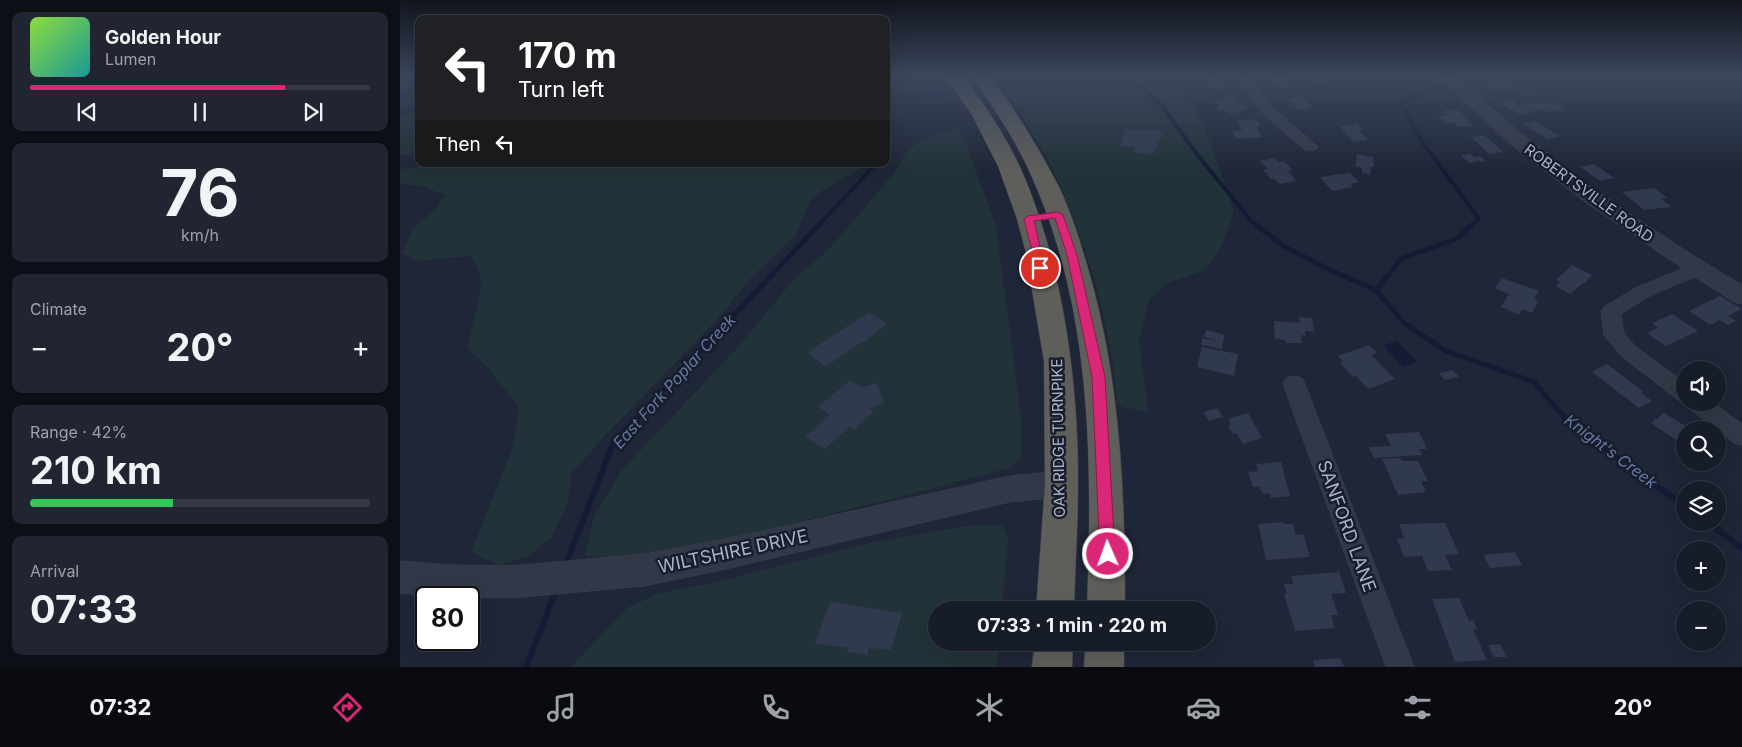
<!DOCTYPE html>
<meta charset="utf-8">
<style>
body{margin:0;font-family:Inter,sans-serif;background:#202531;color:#f1f3f6;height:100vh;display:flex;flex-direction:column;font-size:19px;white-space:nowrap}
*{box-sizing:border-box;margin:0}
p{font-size:16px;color:#9ea1a8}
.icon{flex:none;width:28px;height:28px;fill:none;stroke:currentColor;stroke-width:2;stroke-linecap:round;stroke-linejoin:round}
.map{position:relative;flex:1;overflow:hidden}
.panel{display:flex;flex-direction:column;gap:12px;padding:12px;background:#0d0f17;width:400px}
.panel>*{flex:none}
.top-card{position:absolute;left:15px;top:15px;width:475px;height:152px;border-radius:10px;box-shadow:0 5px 20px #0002,0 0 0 1px #363a46;background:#202124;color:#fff;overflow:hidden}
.fabs{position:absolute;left:1276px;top:361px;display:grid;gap:10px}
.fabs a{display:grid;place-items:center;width:50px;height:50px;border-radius:50%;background:#171c29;box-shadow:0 5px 20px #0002,0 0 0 1px #363a46;font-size:25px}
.speed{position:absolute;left:15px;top:586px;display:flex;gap:10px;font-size:25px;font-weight:700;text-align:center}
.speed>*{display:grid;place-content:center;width:65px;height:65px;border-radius:50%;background:#171c29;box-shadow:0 5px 20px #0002,0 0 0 1px #363a46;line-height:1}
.speed .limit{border:2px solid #111;border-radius:8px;background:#fff;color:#111}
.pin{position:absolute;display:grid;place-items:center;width:42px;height:42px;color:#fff;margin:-21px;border:2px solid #fff;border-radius:50%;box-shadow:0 1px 5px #0007}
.me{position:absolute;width:55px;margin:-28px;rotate:358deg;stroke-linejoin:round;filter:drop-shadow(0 0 4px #0008)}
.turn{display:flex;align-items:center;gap:18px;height:105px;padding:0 20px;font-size:22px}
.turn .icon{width:65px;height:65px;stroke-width:2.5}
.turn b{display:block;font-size:35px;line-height:42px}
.then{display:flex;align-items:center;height:48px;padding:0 20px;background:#0003;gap:10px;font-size:19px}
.big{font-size:38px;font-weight:700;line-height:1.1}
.panel .widget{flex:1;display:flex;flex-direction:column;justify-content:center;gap:8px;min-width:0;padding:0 18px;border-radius:10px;background:#202531}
.panel .dial{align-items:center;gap:0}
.dial b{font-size:65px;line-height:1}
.song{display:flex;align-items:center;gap:15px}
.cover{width:60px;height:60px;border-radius:8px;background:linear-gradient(135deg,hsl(90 70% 55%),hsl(180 70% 35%))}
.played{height:5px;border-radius:2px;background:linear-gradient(90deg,#db2777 75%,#363a46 75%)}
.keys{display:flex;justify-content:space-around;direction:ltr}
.heat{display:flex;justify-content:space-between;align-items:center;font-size:28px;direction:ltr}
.charge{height:8px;border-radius:4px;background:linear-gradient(90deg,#34c759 42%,#363a46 0)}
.trip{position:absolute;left:528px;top:601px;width:288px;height:50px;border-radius:25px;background:#171c29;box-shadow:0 5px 20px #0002,0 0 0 1px #363a46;font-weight:700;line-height:50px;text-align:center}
.menu{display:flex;height:80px;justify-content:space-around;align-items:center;background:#090b10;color:#9ea1a8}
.menu .icon{width:35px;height:35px}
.menu .current{color:#db2777}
.menu b{font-size:22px;color:#f1f3f6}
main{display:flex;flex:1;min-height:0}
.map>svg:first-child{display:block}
.green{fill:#213238}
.water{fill:#131c34}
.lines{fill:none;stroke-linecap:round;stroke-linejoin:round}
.stream-far2{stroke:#131c34;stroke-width:4}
.stream-far1{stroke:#131c34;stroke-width:5}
.stream{stroke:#131c34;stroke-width:6}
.building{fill:#31394e}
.minor-casing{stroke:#3c4151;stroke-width:1}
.tertiary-casing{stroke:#3c4151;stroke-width:1}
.trunk-casing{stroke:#3d4251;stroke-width:1}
.minor{fill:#323847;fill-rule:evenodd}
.tertiary{fill:#323847;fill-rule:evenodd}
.trunk{fill:#5e5e5b;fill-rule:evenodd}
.route{fill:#db2777;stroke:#8e194d}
.labels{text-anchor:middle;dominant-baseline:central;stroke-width:5;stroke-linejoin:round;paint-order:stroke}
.street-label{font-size:15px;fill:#acb2c4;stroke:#181d2b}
.water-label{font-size:16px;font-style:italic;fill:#6477a5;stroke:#181d2b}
.near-street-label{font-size:18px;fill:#acb2c4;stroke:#181d2b}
</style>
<main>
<section class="panel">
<div class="widget">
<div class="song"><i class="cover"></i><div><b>Golden Hour</b><p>Lumen</p></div></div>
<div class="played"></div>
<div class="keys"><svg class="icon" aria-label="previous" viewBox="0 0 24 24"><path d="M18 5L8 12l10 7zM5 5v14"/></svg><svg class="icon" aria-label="pause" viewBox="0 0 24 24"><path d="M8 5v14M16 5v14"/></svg><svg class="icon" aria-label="next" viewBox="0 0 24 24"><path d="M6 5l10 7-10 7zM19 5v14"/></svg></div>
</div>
<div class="widget dial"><b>76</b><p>km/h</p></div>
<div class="widget"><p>Climate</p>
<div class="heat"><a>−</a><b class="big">20°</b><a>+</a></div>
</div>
<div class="widget"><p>Range · 42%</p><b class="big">210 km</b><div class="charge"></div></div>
<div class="widget"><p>Arrival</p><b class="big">07:33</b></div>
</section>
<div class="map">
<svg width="1342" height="667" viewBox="0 0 1342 667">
<rect width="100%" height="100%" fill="#1f2637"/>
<path class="green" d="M593 77H773C804 110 818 168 834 210L822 245 805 270 767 283 749 300 739 341 748 412 722 407 717 403C710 299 662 156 593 77Z
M19 101V152L0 155V115Z
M559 128 566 143 596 226 621 417 622 458 609 468 504 496 283 550 218 558 185 556 193 519 221 471 338 347 393 280 429 249 495 172 506 152 520 141 539 133Z
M42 164H463L461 169 421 191 410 201 395 236 352 277 313 324 199 442 172 473 168 503 151 538 128 556 99 565 71 552 113 447 119 407 88 368 67 348 79 298 81 279 72 256 16 261 2 253 13 229 37 208 45 195 24 187 0 184V169Z
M602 525 608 538 602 610H536V642L599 643 597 667H171L227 608 259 593 313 583 464 544 567 526Z"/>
<path class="water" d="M997 341 1017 362 1003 367 983 345Z"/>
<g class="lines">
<path class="stream-far2" d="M720 77 741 85 765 110 796 153 851 221 858 226
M607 84 613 77
M1034 89 1001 102 1021 140 1079 219 1071 226
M486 99 548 94
M0 114 19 109
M418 226 476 164"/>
<path class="stream-far1" d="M856 225 885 247 930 270 976 290 1004 323 1046 351 1134 382 1165 418
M976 290 1002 258 1056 239 1072 225
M237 418 419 225"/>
<path class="stream" d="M1164 417 1211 454 1285 506
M1307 522 1342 548
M165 566 213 444 238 417
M126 667 157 588"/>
</g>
<path class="building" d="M870 77H890V80H888V87L870 85Z
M821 78 829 87 815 89 807 79Z
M913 79 928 80V85L912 83Z
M1083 79 1109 80 1114 91H1089Z
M1133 89 1140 95 1123 96 1116 90Z
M834 96 847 109 829 114 823 109 819 110 816 107 820 106 814 100Z
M902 96 912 106 900 110 887 100Z
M1111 100 1120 105 1131 101 1136 104 1156 103 1164 110 1146 112 1141 109 1121 115 1101 104Z
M1056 109 1065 116H1063L1073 126 1059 127 1053 122 1045 123 1038 116 1047 115 1042 111Z
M856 119 861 127H856L862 137 836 139 832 131 842 130 836 121Z
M1135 121 1160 136 1148 139 1123 124Z
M957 123 963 129 959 130 968 140 953 142 940 127Z
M726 129 743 131 744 129 764 132 752 155 733 152 735 148 720 145Z
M1084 135 1101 150 1103 152 1089 154 1071 137Z
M957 154 973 157 974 167H971L970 175 962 173V168L955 166Z
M1071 154 1074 157 1080 156 1086 161 1081 162 1075 157 1079 161 1069 163 1061 155Z
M874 158 879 162 884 161 893 170 888 171 896 181 880 184 874 179H871L863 170 868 169 859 161Z
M1194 164 1214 178 1200 181 1180 167Z
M950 173 959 182 950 184 954 187 932 191 920 177Z
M1255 188 1267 198 1261 199 1271 207 1244 210 1222 192Z
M1172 265 1192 275 1184 284 1183 283 1170 294 1156 286 1160 282 1156 280Z
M1102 278 1139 291 1134 299 1138 301 1132 313 1123 309 1119 315 1101 307 1109 294 1095 288Z
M1320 296 1342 309 1328 316 1336 321 1328 325 1320 320 1310 325 1289 311Z
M469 312 487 324 463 343 461 342 425 367 408 352Z
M1272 314 1298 331 1266 346 1247 333 1258 328 1252 323Z
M899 317 912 318 914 332 905 331 906 336 901 335 902 343H886V340L875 339 874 321 900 323Z
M806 330 825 335 823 342 804 337Z
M802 338 823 342 822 349 801 345Z
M969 345 977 353 971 355 995 379 968 389 956 376 953 377 940 363 943 362 938 356Z
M802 347 838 354 834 376 797 367Z
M1207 364 1244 392 1241 393 1252 401 1239 408 1192 372Z
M1053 370 1059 377 1045 380 1039 373Z
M450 380 462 387 477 383 484 403 471 408 469 409 474 412 454 430 449 427 425 449 405 437 430 415 418 407Z
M817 408 823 417 809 421 803 412Z
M848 413 862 438 843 444 836 433 833 434 828 425H831L828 419Z
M1264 413 1292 430H1285V446L1251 423Z
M1019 432 1027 449H1019L1022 455 974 458 969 447 991 446 985 434Z
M1000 458 1002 461H1018L1028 481H1021L1026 492 998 495 982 459Z
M881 462 890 496 871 498 870 494 862 493 859 486 853 487 848 472 858 471 856 464Z
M883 522 884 524H893L896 535 903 534 910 557 866 560 858 524Z
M1045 523 1059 554 1045 555 1052 570 1028 571 1022 556 1004 557 997 539 1004 538 999 524Z
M1115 552 1122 565 1090 568 1083 555Z
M939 572 946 593 931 594 938 615H931L935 628 895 631 884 594H887L884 584H894L891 576Z
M1059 598 1069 621 1073 620 1077 629H1073L1087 660 1055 662 1032 599Z
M430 602 502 613 491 650 469 648 467 655 447 652 449 648 415 643Z
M1100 644 1107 657H1094L1088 645Z
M941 658 944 667H915L913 660Z"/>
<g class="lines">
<g class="minor-casing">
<path id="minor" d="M840 77H853C864 106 893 124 915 144L918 147 915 150H905C881 129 851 108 840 77Z
M1297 263 1303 265 1306 269 1303 273 1248 297 1221 314 1224 333 1235 346 1285 383V402H1312L1342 424V445L1334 443 1221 356 1204 335 1201 312 1204 307 1235 288Z
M894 376 902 378 905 384 1014 667H986L883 384 886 378Z"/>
</g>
<g class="tertiary-casing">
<path id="tertiary" d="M1039 77H1057C1144 158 1240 224 1342 285V304L1334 302 1295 277 1181 199 1109 143Z
M662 471 673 475 677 484 673 493 662 497 610 502 326 569 244 586 112 598 52 597 0 593V561L52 565 112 566 244 554 326 539 610 476Z"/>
</g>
<g class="trunk-casing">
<path id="trunk" d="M545 77H564C585 105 605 135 620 167 662 260 679 383 678 485 678 527 675 568 674 610H636L645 484 644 361 625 249 617 219 598 166 571 113Z
M573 77H591C617 113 639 148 659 187 672 214 681 244 689 272 721 383 725 496 725 610H687C692 469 693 321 637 189 621 148 597 113 573 77Z
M635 642H673L672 667H632Z
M686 642H724V667H684Z"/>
</g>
<use href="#minor" class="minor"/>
<use href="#tertiary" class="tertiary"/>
<use href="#trunk" class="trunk"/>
</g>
<linearGradient id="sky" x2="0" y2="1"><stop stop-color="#11151e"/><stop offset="0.45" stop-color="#3c475e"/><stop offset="1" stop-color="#3c475e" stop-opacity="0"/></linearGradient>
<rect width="1342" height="171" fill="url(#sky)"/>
<path class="route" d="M658 212 663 215 677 255 705 377 715 554 713 559 708 561 702 559 700 554 692 377 667 255 655 218 634 221 645 268 640 271 637 270 624 219 628 216Z"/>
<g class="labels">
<g class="street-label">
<text transform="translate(1189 193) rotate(36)">ROBERTSVILLE ROAD</text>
<text transform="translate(658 438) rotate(-91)">OAK RIDGE TURNPIKE</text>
</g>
<g class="water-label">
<text transform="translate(274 381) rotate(-48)">East Fork Poplar Creek</text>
<text transform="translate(1211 451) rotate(37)">Knight's Creek</text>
</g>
<g class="near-street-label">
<text transform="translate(947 526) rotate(70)">SANFORD LANE</text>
<text transform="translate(333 551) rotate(-12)">WILTSHIRE DRIVE</text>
</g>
</g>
</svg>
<div class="fabs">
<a><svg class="icon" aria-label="sound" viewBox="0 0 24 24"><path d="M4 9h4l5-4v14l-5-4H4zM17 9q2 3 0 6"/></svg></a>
<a><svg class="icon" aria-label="search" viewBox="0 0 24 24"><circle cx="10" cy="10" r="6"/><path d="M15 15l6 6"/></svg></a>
<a><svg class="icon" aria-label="layers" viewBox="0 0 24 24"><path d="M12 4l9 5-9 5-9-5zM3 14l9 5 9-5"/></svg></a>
<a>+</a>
<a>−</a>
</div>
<div class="speed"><div class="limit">80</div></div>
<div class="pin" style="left:640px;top:268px;background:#d93025"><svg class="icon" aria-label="arrive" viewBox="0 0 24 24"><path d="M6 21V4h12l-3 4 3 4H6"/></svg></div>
<svg class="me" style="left:708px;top:554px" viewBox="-20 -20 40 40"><circle r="17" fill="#db2777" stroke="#fff" stroke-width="3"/><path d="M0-11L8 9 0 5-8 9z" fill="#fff"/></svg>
<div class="trip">07:33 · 1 min · 220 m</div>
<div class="top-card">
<div class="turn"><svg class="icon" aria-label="left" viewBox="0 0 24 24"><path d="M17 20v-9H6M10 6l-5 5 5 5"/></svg><div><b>170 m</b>Turn left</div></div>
<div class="then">Then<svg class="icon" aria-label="left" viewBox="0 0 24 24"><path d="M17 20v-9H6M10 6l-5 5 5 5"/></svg></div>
</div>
</div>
</main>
<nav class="menu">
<b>07:32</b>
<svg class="icon current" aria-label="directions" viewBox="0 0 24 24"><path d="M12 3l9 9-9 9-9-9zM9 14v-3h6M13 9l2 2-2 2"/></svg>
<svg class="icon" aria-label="music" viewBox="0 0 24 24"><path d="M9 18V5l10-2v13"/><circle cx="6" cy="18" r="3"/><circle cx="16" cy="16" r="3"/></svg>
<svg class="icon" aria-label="phone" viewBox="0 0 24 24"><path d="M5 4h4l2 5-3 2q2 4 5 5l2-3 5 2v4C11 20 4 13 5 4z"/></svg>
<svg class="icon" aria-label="climate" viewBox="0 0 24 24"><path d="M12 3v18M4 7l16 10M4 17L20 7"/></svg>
<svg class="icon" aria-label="car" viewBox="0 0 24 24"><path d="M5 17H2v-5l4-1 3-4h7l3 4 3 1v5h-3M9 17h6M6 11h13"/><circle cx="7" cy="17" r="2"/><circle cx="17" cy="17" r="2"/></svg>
<svg class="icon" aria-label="filters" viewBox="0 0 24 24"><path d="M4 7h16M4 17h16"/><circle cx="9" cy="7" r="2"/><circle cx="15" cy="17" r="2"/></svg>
<b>20°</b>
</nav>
